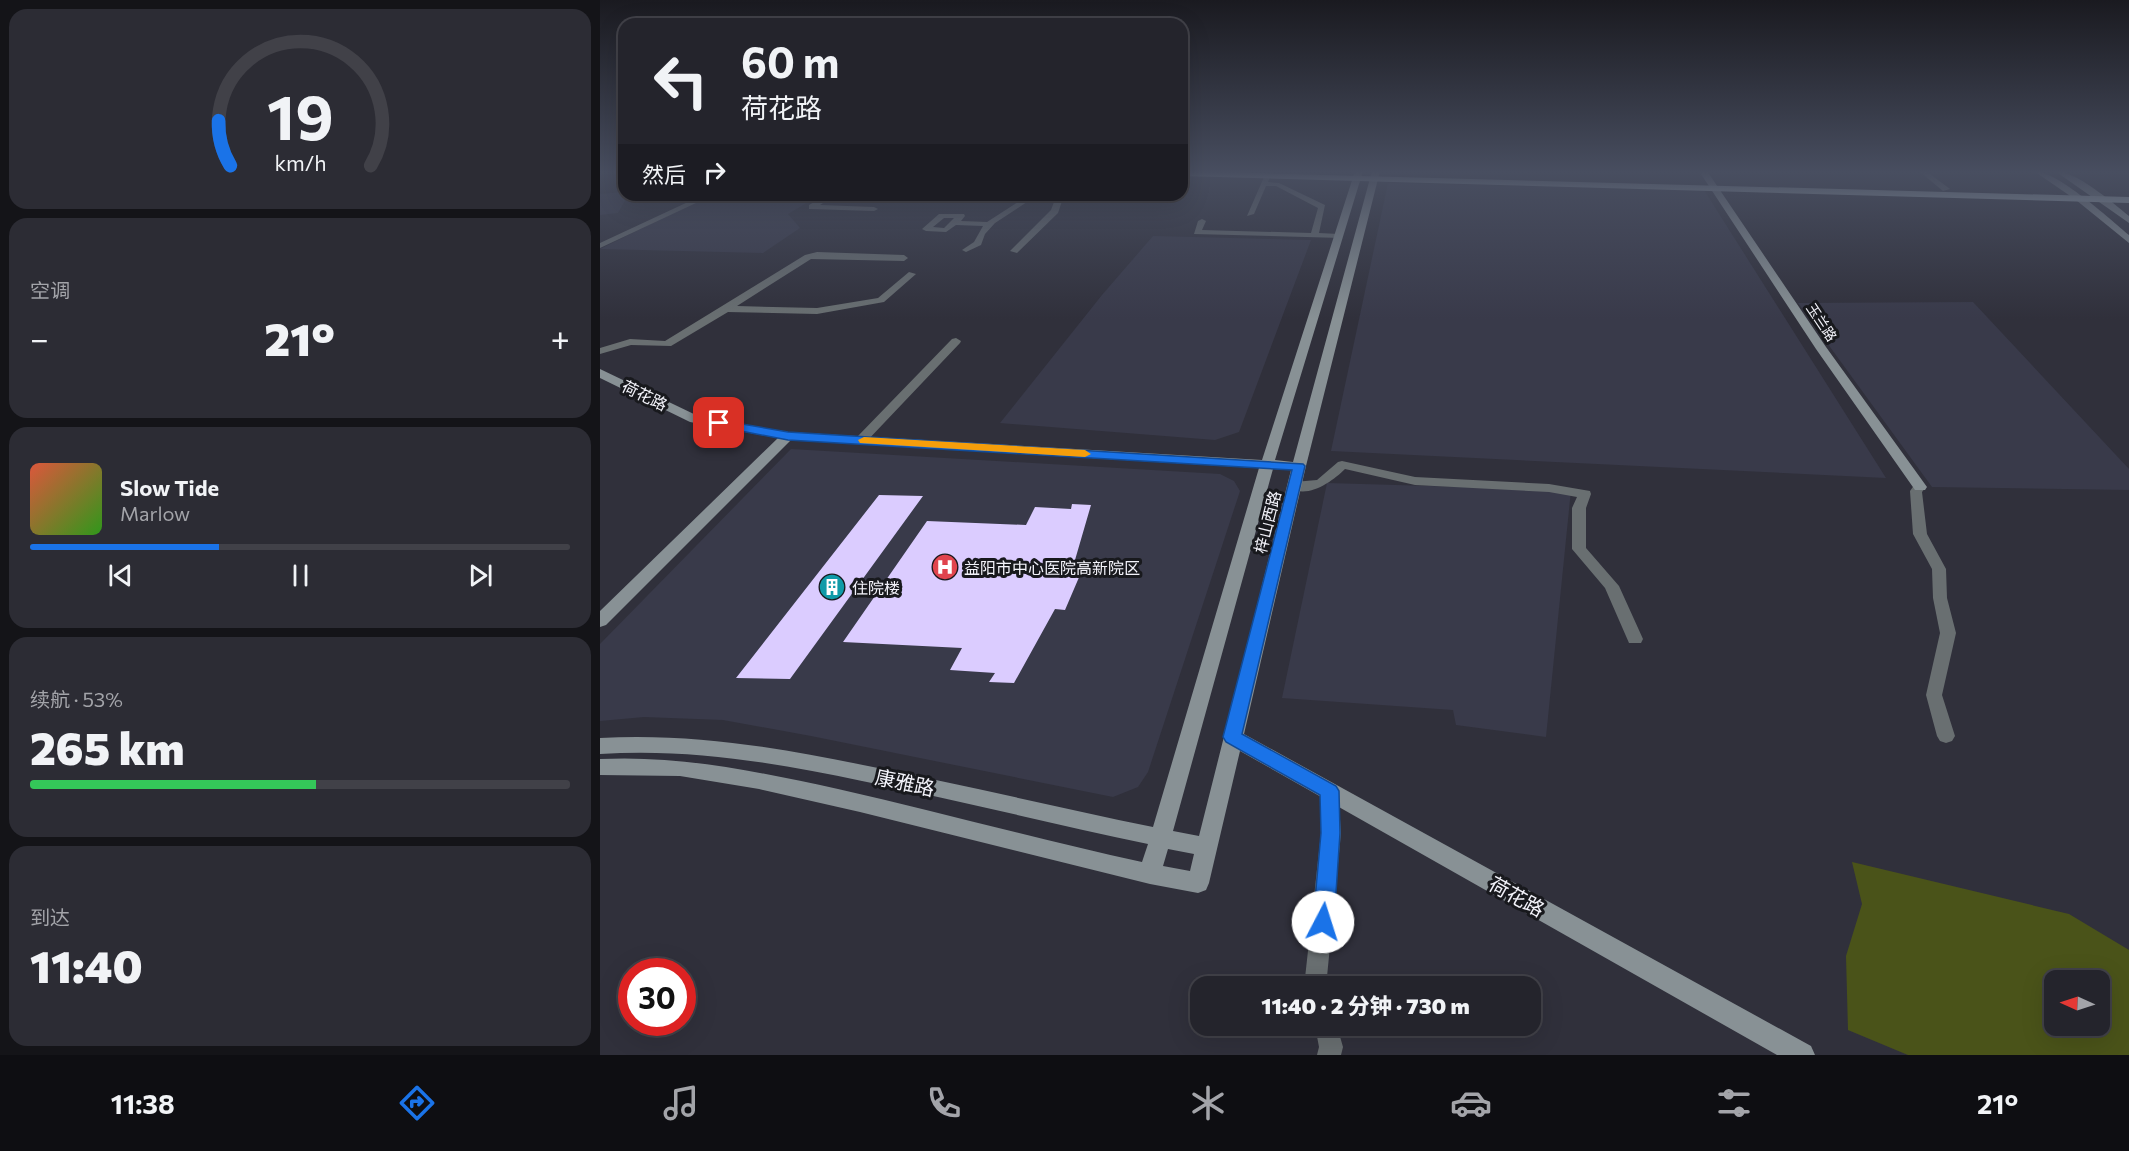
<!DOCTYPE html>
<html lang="zh">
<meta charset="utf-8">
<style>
body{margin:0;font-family:Commissioner,"Noto Sans SC",sans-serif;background:#2c2c34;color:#f1f3f6;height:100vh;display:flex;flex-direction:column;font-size:22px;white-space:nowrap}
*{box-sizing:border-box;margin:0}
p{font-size:20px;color:#a3a4a9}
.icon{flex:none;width:33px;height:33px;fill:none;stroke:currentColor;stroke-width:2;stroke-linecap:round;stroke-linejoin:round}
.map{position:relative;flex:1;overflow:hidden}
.panel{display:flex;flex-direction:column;gap:9px;padding:9px;background:#141418;width:600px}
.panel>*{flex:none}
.top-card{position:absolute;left:18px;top:18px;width:570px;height:183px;border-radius:18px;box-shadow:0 6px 24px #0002,0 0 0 2px #414148;background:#24242c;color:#f1f3f6;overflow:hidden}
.needle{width:39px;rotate:273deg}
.buttons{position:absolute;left:1444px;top:970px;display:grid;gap:12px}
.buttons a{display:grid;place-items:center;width:66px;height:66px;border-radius:12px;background:#24242c;box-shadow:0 6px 24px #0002,0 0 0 2px #414148;font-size:30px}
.speed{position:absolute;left:18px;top:958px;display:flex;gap:12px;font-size:30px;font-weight:700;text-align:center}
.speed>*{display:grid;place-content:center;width:78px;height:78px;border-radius:50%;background:#24242c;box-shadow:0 6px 24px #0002,0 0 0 2px #414148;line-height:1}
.speed .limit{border:9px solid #d22;background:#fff;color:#111}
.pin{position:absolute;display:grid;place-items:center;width:51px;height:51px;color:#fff;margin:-26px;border-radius:12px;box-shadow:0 3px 9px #0006}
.me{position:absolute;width:66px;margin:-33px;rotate:5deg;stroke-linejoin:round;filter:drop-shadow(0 0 4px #0008)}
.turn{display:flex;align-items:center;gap:21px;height:126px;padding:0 24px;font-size:27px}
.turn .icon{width:78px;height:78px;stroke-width:2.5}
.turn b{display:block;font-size:42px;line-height:51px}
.then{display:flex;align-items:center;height:57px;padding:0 24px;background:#0003;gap:12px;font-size:22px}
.big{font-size:45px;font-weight:800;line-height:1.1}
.panel .widget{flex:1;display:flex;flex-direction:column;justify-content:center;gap:9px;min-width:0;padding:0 21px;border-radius:18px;background:#2c2c34}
.panel .dial{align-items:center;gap:0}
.dial svg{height:156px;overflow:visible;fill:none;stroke:#414148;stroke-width:7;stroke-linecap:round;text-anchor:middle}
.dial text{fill:#f1f3f6;stroke:none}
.song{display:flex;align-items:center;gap:18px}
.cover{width:72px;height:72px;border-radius:9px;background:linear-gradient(135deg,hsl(10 70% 55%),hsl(110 70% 35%))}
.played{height:6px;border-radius:3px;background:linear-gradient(90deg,#1a73e8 35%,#414148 35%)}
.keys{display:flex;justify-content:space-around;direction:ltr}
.heat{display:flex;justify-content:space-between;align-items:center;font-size:33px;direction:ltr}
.charge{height:9px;border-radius:4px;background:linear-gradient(90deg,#34c759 53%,#414148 0)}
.trip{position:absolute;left:590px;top:976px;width:351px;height:60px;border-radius:18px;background:#24242c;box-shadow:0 6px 24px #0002,0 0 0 2px #414148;font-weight:800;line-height:60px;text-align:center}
.menu{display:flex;height:96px;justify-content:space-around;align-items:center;background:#0e0e12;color:#a3a4a9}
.menu .icon{width:42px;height:42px}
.menu .active{color:#1a73e8}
.menu b{font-size:27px;color:#f1f3f6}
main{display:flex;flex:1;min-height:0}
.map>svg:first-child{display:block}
.built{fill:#393a4a}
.green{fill:#4a5319;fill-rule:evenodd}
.building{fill:#dbccff}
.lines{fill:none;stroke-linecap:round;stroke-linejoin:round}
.street{fill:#696f71;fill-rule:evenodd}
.secondary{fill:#889195;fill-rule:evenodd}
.highway{fill:#b5c4ca;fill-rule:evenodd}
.route{fill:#1a73e8;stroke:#114b97;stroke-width:1.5}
.slow{fill:#f59e0b}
.labels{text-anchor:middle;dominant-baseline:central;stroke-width:6;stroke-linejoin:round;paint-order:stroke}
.far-street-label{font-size:14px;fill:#f3f3fa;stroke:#18191d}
.street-label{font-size:16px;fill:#f3f3fa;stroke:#18191d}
.poi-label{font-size:16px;fill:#f3f3fa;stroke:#18191d;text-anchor:start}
.near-street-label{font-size:20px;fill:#f3f3fa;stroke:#18191d}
</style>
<main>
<section class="panel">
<div class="widget dial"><svg viewBox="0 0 100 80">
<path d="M14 69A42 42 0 1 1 86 69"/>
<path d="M14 69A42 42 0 0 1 8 46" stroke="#1a73e8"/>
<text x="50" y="56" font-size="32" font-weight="700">19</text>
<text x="50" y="72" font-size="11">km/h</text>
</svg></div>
<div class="widget"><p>空调</p>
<div class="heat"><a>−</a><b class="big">21°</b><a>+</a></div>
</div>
<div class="widget">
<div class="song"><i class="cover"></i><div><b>Slow Tide</b><p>Marlow</p></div></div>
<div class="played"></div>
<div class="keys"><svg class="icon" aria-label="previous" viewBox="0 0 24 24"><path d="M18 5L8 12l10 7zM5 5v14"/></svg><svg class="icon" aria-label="pause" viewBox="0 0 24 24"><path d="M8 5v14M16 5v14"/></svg><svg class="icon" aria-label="next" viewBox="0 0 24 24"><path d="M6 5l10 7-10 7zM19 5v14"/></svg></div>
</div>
<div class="widget"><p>续航 · 53%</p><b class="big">265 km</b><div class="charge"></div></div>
<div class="widget"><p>到达</p><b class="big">11:40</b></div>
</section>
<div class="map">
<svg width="1529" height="1055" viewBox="0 0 1529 1055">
<rect width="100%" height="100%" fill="#30303b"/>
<path class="built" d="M788 183 1104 190 1286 478 731 451Z
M24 192V195H28L18 213 0 215V194Z
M156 195H220L188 214 200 228 163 253 0 249 107 196 151 197Z
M553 236 711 240 639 432 615 440 400 423 502 295Z
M1373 302 1529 469V490L1332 487 1198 303Z
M191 449 620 474 634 481 640 491 548 772 538 787 513 797 211 736 123 720 44 717 0 721V644Z
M727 483 971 490 946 737 856 725 853 710 682 698Z"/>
<path class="green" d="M1252 862 1469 914 1529 950V1055H1308L1248 1030 1246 956 1262 904ZM1455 981H1500V1026H1455Z"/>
<path class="building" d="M279 495 323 496 190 679 136 678Z
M472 504 491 505 475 560 486 561 465 610 455 609 414 683 389 682 395 673 350 670 362 648 243 642 327 521 426 525 435 507 471 509Z"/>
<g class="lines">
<path class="street" d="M1319 171H1326L1350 189 1343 191Z
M667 175 670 177 668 182 679 183 725 205 719 233 739 234H742V238L594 234 598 221 602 219 606 221 602 230 711 233 718 208 676 186H666L654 214 647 216 664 177Z
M103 195H113L0 248V243Z
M226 195H235L220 205 274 207 278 209 274 211 209 209V205Z
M283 195H310C304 199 289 199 283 195Z
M363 195 455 197 462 201 458 213 417 253 410 251 451 210 454 202 430 200 395 223 385 234 381 245 366 252 362 250 374 242 383 226 356 225 346 232 326 231 322 229 339 214H364L365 216 361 221 387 222 421 200 367 197ZM344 218H354L344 228 333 227Z
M217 252 304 255 308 258 304 261 211 259 137 306 217 308 278 298 309 272 316 274 284 302 217 314 128 312 71 346 31 345 0 354V348L30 339 65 341 205 255Z
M356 338 361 341 360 343 265 443H257L255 440 257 437 352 339Z
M742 461 815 477 949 484 990 491 991 494 986 508V548L1019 586 1043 639 1041 643H1029L1005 588 972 549V508L977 497 949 492 815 485 745 469C732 482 705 501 688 486L694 482 717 480 738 462Z
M1320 483 1326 487 1322 492 1327 534 1346 569 1347 598 1356 633 1342 695 1355 736 1352 741 1346 743 1340 741 1337 736 1326 695 1340 633 1333 598 1332 569 1313 534 1310 491 1315 484Z
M729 783 736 786 738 791 741 833 726 987H704L721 833 720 791 722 786Z
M715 1026H737L743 1047 741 1055H717L719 1047Z"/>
<path class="secondary" d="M755 171H763L675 460 693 462 772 171H780L706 466 644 734 1211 1046 1215 1055H1177L640 751 609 883 606 890 598 893 550 884 260 812 159 789 80 776 0 775V759C81 755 159 772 238 789 340 812 440 840 542 862L548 844C452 824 358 800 262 781 176 763 89 748 0 754V738C89 733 176 747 263 765 360 784 456 807 553 827L659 468 191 440 6 625 0 627V611L178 438 90 422 0 378V369L98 416 188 432 662 460ZM673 469 691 470 599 836 573 831ZM568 849 594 854 590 871 563 866Z
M1099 171H1107L1226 347 1327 487 1325 490H1315L1216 349Z
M1434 171C1457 171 1510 219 1529 235V243L1476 200Z
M1455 171C1476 171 1512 202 1529 216V223Z"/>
<path class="highway" d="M582 171 1529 197V203L582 176Z"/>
</g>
<linearGradient id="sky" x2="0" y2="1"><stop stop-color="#1a1a20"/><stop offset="0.54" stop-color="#484e60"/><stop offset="1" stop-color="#484e60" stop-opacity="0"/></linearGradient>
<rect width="1529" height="319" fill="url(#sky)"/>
<path class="route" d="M119 420 188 432 703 464 705 466 642 734 736 786 739 791 740 833 734 922 731 929 723 932 716 929 713 922 721 833 720 795 626 742 623 737 692 470 188 440 115 426 113 423Z"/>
<path class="slow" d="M264 437 485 450 491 454 485 457 260 443 258 440Z"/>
<defs>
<g id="hospital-disc" transform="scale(1.35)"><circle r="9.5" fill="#e0444e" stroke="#18191d"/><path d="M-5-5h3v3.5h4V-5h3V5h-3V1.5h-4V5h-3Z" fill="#fff"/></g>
<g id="building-disc" transform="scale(1.35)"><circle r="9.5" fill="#0f9aa8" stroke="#18191d"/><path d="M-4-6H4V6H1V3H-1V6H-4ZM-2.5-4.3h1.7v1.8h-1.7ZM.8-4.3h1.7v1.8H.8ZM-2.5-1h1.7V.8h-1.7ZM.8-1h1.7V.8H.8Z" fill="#fff"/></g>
</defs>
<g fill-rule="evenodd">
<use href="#hospital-disc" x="345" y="567"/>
<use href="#building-disc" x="232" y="587"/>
</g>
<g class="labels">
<g class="far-street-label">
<text transform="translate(1222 322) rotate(56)">玉兰路</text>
</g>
<g class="street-label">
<text transform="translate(45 395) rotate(26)">荷花路</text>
<text transform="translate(667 522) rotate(-76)">梓山西路</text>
</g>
<g class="poi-label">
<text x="364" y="567">益阳市中心医院高新院区</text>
<text x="252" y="587">住院楼</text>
</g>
<g class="near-street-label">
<text transform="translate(305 782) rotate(12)">康雅路</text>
<text transform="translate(917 896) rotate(29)">荷花路</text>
</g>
</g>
</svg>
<div class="buttons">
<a><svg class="needle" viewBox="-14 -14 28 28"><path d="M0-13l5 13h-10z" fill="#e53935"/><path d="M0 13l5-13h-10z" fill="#a3a4a9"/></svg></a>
</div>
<div class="speed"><div class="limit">30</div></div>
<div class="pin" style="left:119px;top:423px;background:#d93025"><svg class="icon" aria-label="arrive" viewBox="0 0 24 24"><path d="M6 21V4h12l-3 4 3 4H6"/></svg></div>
<svg class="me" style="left:723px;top:922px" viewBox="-20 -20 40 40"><circle r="19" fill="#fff"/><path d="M0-13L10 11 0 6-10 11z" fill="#1a73e8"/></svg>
<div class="trip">11:40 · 2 分钟 · 730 m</div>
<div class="top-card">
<div class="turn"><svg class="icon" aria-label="left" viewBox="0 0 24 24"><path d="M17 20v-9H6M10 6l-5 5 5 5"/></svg><div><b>60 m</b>荷花路</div></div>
<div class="then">然后<svg class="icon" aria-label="right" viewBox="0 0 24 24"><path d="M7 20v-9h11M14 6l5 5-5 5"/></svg></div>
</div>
</div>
</main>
<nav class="menu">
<b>11:38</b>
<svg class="icon active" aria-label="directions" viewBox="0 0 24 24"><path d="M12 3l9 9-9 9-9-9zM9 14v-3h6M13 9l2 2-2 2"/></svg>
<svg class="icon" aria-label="music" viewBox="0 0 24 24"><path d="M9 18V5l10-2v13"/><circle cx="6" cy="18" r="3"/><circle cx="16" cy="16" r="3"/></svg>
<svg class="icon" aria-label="phone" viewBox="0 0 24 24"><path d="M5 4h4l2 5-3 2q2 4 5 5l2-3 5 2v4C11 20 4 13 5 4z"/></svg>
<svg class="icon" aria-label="climate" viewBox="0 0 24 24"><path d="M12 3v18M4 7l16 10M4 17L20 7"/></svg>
<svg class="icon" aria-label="car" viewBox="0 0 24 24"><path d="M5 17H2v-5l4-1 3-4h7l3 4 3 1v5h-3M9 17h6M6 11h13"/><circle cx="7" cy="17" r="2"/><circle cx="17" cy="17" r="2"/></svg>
<svg class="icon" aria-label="filters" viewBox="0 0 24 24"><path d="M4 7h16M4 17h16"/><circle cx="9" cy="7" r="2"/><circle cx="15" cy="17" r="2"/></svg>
<b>21°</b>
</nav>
